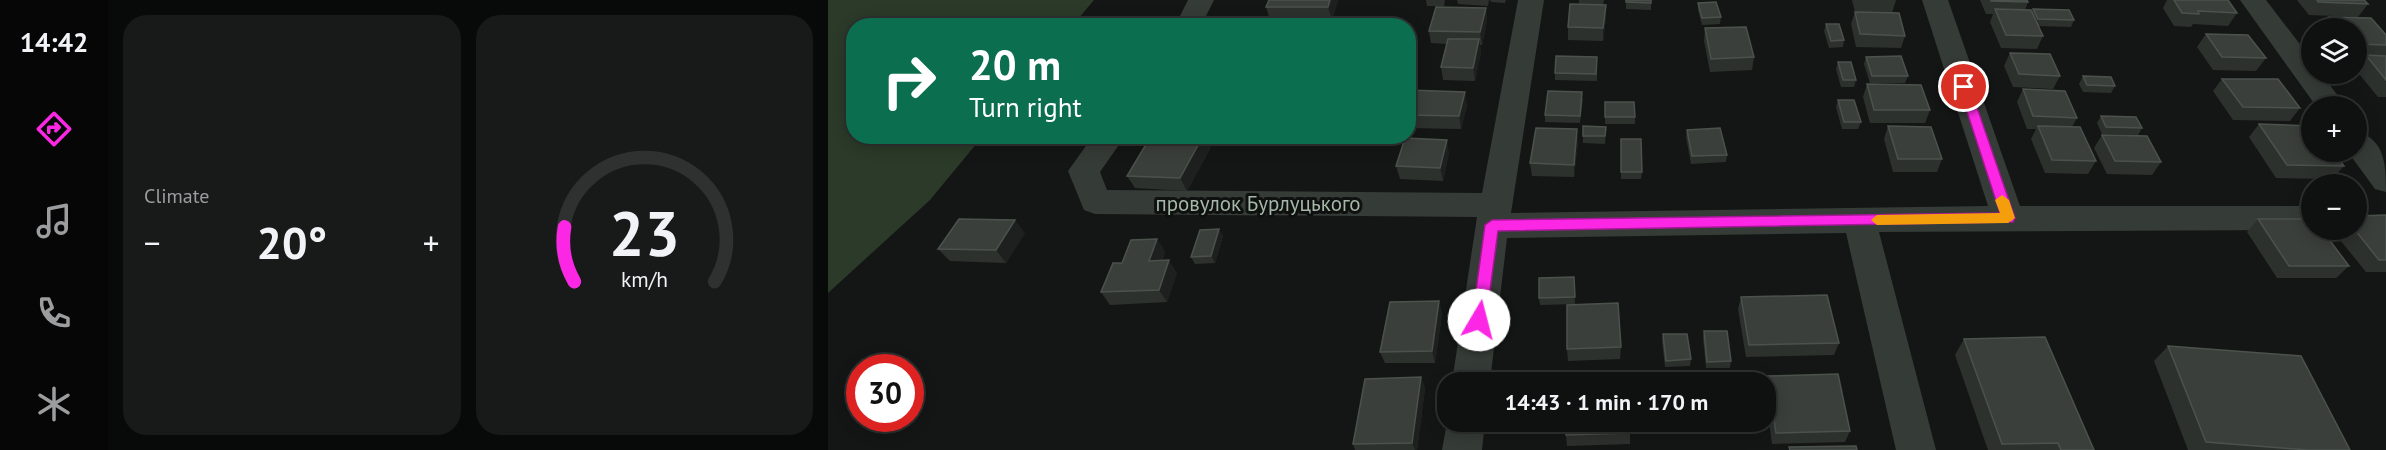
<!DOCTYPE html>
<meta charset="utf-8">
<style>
body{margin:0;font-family:"PT Sans",sans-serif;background:#181919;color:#f1f3f6;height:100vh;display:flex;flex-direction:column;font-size:22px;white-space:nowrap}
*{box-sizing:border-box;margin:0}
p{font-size:20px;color:#9b9d9f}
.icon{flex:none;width:33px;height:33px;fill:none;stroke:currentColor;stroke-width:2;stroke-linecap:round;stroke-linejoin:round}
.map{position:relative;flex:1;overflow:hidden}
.details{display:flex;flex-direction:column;gap:15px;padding:15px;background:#080909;width:720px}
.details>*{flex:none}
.guide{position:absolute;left:18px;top:18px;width:570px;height:126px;border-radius:24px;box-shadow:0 3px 15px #0003,0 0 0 2px #2f3030;background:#0b6e4f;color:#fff;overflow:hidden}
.fabs{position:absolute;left:1473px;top:18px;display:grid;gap:12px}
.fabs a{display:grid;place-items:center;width:66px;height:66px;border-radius:50%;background:#0f1010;box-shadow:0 3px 15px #0003,0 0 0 2px #2f3030;font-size:30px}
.speed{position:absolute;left:18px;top:354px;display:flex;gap:12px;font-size:30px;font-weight:700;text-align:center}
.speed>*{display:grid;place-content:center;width:78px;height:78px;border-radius:50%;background:#0f1010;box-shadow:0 3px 15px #0003,0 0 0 2px #2f3030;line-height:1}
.speed .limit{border:9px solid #d22;background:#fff;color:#111}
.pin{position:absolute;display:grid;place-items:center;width:51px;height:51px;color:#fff;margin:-26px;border:3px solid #fff;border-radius:50%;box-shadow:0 2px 6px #0007}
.me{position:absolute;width:66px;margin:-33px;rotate:8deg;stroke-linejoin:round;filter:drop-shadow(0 0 4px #0008)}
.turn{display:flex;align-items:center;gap:21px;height:126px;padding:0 24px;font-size:27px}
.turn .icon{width:78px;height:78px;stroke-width:2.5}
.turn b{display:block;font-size:42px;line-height:51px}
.big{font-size:45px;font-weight:700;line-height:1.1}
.details .tile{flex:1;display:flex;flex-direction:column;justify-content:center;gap:9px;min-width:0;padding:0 21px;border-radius:24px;background:#181919}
.details .dial{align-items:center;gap:0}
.dial svg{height:156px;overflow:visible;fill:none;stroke:#2f3030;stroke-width:7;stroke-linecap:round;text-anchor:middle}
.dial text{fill:#f1f3f6;stroke:none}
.heat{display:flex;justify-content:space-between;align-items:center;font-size:33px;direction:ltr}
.details .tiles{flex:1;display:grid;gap:15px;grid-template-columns:repeat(2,1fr)}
.trip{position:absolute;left:609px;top:372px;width:339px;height:60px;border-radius:24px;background:#0f1010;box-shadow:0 3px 15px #0003,0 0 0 2px #2f3030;font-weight:700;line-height:60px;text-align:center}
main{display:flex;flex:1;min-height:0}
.tabs{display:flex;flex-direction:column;width:108px;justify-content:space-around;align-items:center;background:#060606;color:#9b9d9f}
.tabs .icon{width:42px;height:42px}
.tabs .active{color:#fb27e4}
.tabs b{font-size:27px;color:#f1f3f6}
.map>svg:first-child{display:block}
.water{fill:#2b3a29}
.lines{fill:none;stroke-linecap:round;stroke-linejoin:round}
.minor{fill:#353b36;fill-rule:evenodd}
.wall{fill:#2d312e}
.shaded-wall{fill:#1e201f}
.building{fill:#3a3f3b;stroke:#4b524c;stroke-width:1.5}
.route{fill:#fb27e4;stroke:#a31994;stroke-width:1.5}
.slow{fill:#f59e0b}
.labels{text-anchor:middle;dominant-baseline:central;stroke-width:6;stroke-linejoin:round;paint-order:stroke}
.street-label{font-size:21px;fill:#a5b7a7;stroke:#0f1110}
</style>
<main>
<nav class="tabs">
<b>14:42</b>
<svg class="icon active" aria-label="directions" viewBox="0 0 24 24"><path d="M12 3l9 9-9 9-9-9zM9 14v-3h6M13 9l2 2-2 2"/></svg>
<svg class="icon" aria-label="music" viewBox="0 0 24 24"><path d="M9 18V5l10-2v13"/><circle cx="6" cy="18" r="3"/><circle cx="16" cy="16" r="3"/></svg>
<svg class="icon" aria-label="phone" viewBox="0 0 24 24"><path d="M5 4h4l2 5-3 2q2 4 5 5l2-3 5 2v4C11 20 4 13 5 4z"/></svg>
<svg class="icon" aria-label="climate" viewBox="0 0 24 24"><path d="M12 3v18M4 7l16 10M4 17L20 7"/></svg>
</nav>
<section class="details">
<div class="tiles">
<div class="tile"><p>Climate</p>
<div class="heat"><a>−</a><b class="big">20°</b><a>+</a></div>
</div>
<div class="tile dial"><svg viewBox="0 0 100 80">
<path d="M14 69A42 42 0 1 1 86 69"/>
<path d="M14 69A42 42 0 0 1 9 41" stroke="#fb27e4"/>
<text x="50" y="56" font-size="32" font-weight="700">23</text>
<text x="50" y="72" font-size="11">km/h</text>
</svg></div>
</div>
</section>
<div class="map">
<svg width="1558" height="450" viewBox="0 0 1558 450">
<rect width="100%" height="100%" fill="#141615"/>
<path class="water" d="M0 0H266L245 25 26 26V136L154 137 102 200 0 293Z"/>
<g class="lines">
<path class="minor" d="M360 0H386L373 26H347Z
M690 0H716L683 213 1160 206 1094 0H1120L1192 206H1484V230H1486L1051 232 1108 450H1068L1018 233 679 238 662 382H624L649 217 267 214 256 210 240 171 265 136H297L272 172 279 190 654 193Z
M1412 0H1438L1484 60V74H1494L1517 106H1488Z
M1528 131C1558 139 1558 167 1558 192L1547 189 1520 152H1528Z
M620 417V422H657L654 450H614Z"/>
</g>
<path class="wall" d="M510 0 504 20H442L438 7Z
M598 0H617L616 6H599Z
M629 0H661L660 6 630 4Z
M662 0H678L677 3 663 2Z
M751 0H776L775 5 778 18 775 41 740 40V27L751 5Z
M798 0H823V10L798 9Z
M1024 0H1068L1064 13 1077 36 1073 48 1028 47 1023 24 1027 12Z
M1152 0H1199L1200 2 1197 10 1204 12 1205 9 1246 20 1243 27 1211 26 1215 36 1209 49 1173 48 1162 22 1165 14H1158Z
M1339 0H1400L1409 13 1400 26 1365 24 1363 27 1346 26 1335 8Z
M1469 0H1536L1540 4 1530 17 1481 15Z
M870 3 893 17 892 24 874 25 870 10Z
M658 8 659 21 654 45H652L653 52 647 81 615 80 613 67 619 44 603 43 601 31Z
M1501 17 1558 35V97H1550L1528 70V66L1536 57H1528V28H1492Z
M998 24 1016 40 1015 47 1001 48 996 31Z
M877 28 926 57 924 70 882 72 876 41Z
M1378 34 1438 58 1428 71 1385 70 1369 47Z
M1182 53 1232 76 1225 89 1185 87 1176 66Z
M769 57V81L727 80V73Z
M1038 57 1080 76 1077 83H1042L1036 64Z
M580 59 588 66 585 76H580Z
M1010 62 1028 80 1026 87H1013L1008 69Z
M1255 76 1287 86 1283 93 1255 92 1251 84Z
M1394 79 1472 108 1462 121 1405 120 1385 91Z
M1039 84 1102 110 1097 123H1042L1035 97Z
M1195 89 1249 118 1244 127 1268 161 1260 174 1217 173 1203 139 1208 129H1199L1189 102Z
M580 90 639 105 633 129 580 128Z
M755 99 752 123 717 122V115Z
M1010 100 1033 122 1030 129H1014L1008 107Z
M777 102 807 117V124H777Z
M1273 116 1314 128 1310 135 1274 134 1269 123Z
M1431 124 1516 166 1504 179 1448 178 1421 137Z
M755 126 778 127 777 144 755 143Z
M1060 126 1114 159 1109 172H1065L1056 139Z
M859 130 899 155 898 162 863 164 858 137Z
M1274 135 1333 162 1324 175 1279 174 1266 148Z
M793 139 814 172 813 179H793Z
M750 142 746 177 704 176 702 163Z
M383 147 359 191 307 188 299 176Z
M621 153 615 181 572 179 568 166Z
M1558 215V272H1538L1504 230H1528Z
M1430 219 1521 266 1508 278H1449L1419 232Z
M391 229 395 236 387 263 367 264 363 257Z
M197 233 178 263 122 261 110 249Z
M329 239 337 252 334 261 349 273 339 302 282 305 273 292 294 263Z
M746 277 747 304 712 305 711 298Z
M913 297 1011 343 1006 355 918 357 910 309Z
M611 301 614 314 607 363H557L552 352Z
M876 331 903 361 902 368H878L875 338Z
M835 334 863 359 862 366 837 367 834 341Z
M1136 339 1266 450H1160L1127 355Z
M1340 346 1522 450H1360L1326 361Z
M793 347 792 359 740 361 739 349Z
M939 376 1022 431 1017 442 944 444 938 400 937 382Z
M593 377 597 389 589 450H527L525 444Z
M843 422H873L872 426H844Z
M802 433V444L739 446 738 435Z"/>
<path class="shaded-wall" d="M502 0H510L504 20 500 7Z
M778 5V18L775 41V28Z
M658 8 659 21 654 45 652 32Z
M651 39 653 52 647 81 645 68Z
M587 59 588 66 585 76 584 69Z
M637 92 639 105 633 129 631 116Z
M749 129 750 142 746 177V165Z
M375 136H377L383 147 359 191 352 178Z
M619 140 621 153 615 181 612 168Z
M187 220 197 233 178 263 168 250Z
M391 229 395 236 387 263 383 256Z
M329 239 337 252 329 274 321 261Z
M341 260 349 273 339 302 331 290Z
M611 301 614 314 607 363 604 351Z
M593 377 597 389 589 450H587L584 443Z"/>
<path class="building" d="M441 0H502L500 7H438Z
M798 0H823V3L798 2Z
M1163 0H1199L1200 2 1163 1Z
M1346 0H1400L1409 13 1370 11 1371 14 1354 13Z
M1489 0H1536L1540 4 1490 2Z
M888 2 893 17 874 18 870 3Z
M742 4 778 5 775 28 740 27Z
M608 7 658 8 652 32 601 31Z
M1167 9 1203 10 1215 36 1178 35Z
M1205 9 1241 10 1246 20 1210 19Z
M1027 12 1071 13 1077 36 1032 34Z
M1501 17 1543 18 1558 35V45L1528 44V28H1510Z
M429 23 472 24 471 26H427Z
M998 24H1011L1016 40 1003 41Z
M918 27 926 57 883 59 877 28Z
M1378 34 1420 35 1438 58 1394 57Z
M620 39H651L645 68 613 67Z
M1182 53 1222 54 1232 76 1191 74Z
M1538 55 1558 56V80Z
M728 56 769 57 768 74 727 73Z
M1073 56 1080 76H1044L1038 57Z
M580 59H587L584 69H580Z
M1010 62H1023L1028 80H1015Z
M1255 76 1283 77 1287 86 1259 85Z
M1394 79H1450L1472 108 1415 107Z
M1039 84 1093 85 1102 110H1046Z
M1195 89 1237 91 1249 118 1205 116Z
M580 90 637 92 631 116 580 115Z
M720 91 754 92 752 116 717 115Z
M1010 100H1026L1033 122H1016Z
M777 102H806L807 117H777Z
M1273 116 1308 117 1314 128 1278 127Z
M1431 124 1484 126V152H1505L1516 166 1459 165Z
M755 126 778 127 777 136H755Z
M1060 126 1103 127 1114 159H1070Z
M1210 126 1252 127 1268 161 1224 160Z
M708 128 749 129 746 165 702 163Z
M892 128 899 155 864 156 859 130Z
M1274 135 1319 136 1333 162 1287 161Z
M323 136H375L352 178 299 176Z
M577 138 619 140 612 168 568 166Z
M793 139H813L814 172H793Z
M1558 215V260H1551L1527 230H1528V216Z
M131 219 187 220 168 250 110 249Z
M1430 219H1484V230H1494L1521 266H1461Z
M391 229 383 256 363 257 372 230Z
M329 239 321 261 341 260 331 290 273 292 285 263H294L303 240Z
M746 277 747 297 711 298V278Z
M999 295 1011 343 921 345 913 297Z
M611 301 604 351 552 352 562 302Z
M790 303 793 347 739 349V305Z
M876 331H899L903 361 879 362Z
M835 334H859L863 359 838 361Z
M1217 337 1266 450H1233L1230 443 1174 444 1136 339Z
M1340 346 1473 356 1522 450H1480L1378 442Z
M840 374H868L869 382H841Z
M1010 374 1022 431 948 433 939 376Z
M881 375H907L908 382H882Z
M593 377 584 443 525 444 537 379Z
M738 422H802V433L738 435Z
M1028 446 1029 450H962L961 447Z"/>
<path class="route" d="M1136 83 1142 87 1187 218 1185 222 670 231 658 320 656 324 651 326 646 324 644 320 657 225 664 220 1172 213 1131 87Z"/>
<path class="slow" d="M1174 195 1181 200 1187 218 1180 223 1049 225 1043 220 1049 215 1172 213 1167 200Z"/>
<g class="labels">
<g class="street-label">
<text x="430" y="203">провулок Бурлуцького</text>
</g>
</g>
</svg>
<div class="fabs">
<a><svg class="icon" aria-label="layers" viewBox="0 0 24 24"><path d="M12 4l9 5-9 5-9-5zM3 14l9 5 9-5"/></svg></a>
<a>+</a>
<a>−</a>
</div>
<div class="speed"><div class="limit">30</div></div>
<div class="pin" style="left:1136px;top:87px;background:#d93025"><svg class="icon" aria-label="arrive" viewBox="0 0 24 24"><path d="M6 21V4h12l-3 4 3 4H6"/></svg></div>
<svg class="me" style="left:651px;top:320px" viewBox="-20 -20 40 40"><circle r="19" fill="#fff"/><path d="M0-13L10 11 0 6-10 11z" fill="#fb27e4"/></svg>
<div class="trip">14:43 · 1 min · 170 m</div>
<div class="guide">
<div class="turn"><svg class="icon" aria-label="right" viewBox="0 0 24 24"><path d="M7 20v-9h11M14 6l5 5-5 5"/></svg><div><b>20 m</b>Turn right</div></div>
</div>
</div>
</main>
